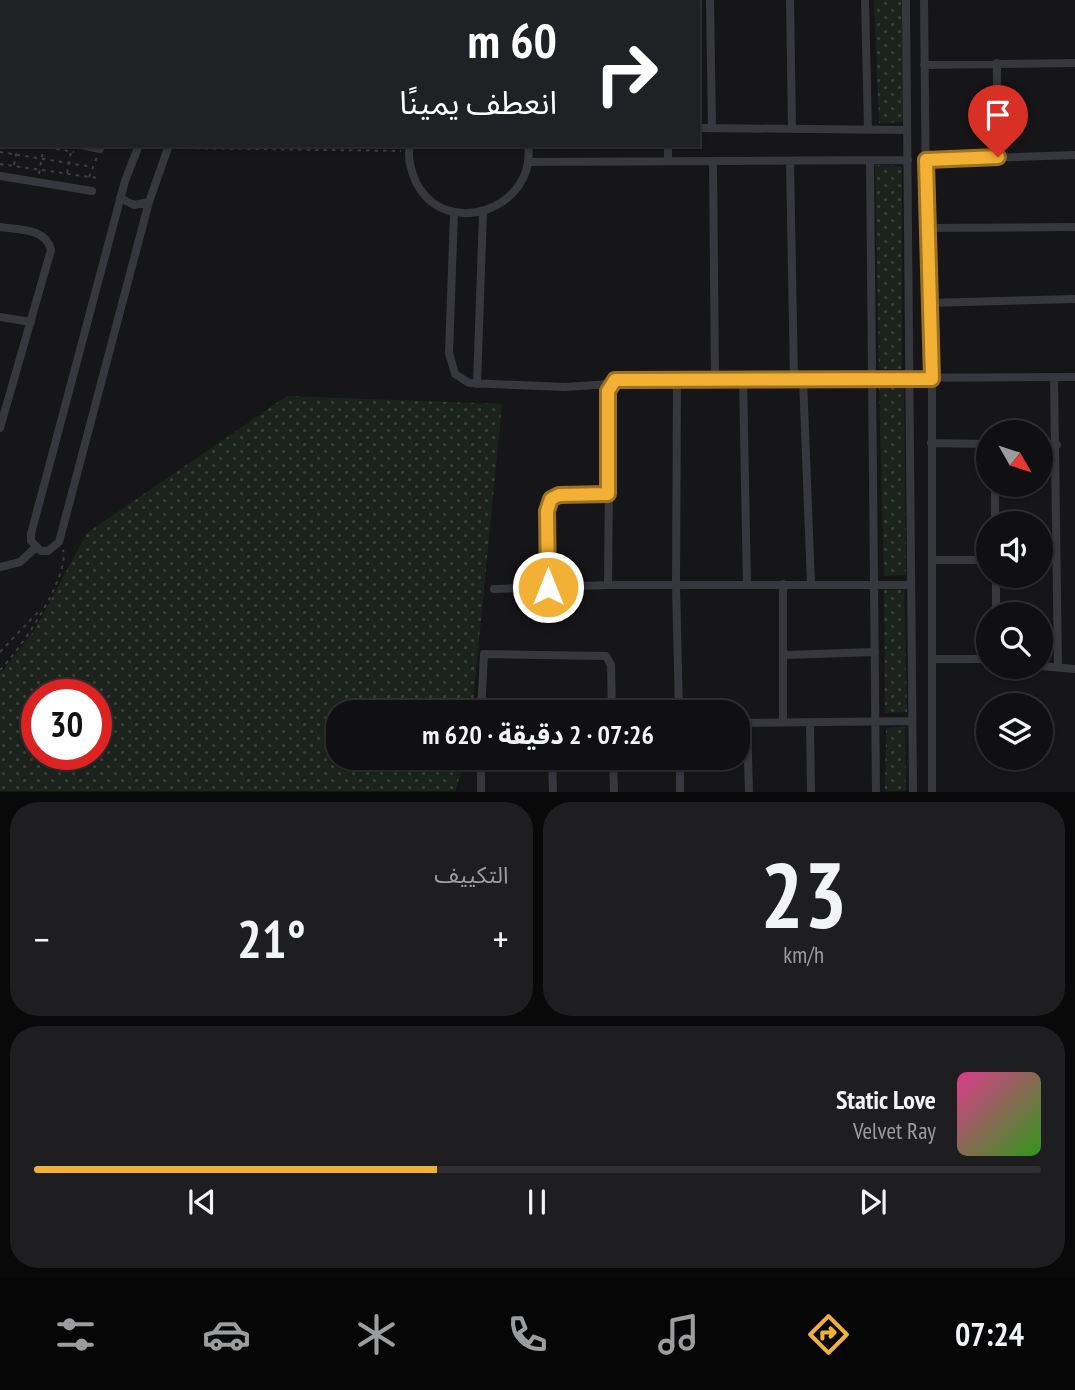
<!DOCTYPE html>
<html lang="ar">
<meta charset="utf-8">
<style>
body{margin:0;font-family:"PT Sans Narrow","Noto Sans Arabic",sans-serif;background:#1e1e20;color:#f1f3f6;direction:rtl;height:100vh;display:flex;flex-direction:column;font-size:26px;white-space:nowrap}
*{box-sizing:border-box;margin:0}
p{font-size:23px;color:#9c9d9f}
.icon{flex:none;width:38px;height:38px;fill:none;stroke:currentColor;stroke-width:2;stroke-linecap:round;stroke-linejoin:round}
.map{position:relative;height:792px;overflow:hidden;direction:ltr}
.sheet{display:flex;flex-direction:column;gap:10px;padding:10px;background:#09090a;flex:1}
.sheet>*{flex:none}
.banner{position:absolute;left:0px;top:0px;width:700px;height:147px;box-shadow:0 2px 5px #0004,0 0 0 2px #303032;direction:rtl;background:#202124;color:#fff;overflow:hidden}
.needle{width:46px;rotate:129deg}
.buttons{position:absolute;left:976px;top:420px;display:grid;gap:14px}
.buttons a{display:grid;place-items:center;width:77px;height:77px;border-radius:50%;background:#101012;box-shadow:0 2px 5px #0004,0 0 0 2px #303032;font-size:35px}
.speed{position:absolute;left:21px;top:679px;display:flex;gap:14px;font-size:35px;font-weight:700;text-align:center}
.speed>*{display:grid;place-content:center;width:91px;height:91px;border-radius:50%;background:#101012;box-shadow:0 2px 5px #0004,0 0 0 2px #303032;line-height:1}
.speed .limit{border:10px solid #d22;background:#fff;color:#111}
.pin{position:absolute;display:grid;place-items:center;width:60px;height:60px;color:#fff;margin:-72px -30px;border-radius:50% 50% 50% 0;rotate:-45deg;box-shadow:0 0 7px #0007}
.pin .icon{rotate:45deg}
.me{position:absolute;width:77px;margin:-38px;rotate:0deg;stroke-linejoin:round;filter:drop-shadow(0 0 5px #0008)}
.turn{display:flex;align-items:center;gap:24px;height:147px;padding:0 28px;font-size:32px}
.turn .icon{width:91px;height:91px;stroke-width:2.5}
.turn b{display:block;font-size:49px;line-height:60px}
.big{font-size:52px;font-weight:700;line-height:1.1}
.sheet .tile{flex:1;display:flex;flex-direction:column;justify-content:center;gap:10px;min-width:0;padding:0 24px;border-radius:28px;background:#1e1e20}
.sheet .dial{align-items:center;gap:0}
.dial b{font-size:91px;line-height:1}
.song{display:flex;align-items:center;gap:21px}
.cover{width:84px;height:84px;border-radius:10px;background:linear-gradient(135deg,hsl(330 70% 55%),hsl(110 70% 35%))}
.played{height:7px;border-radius:4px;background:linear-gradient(90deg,#f2b134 40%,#303032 40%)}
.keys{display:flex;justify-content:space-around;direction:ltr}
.heat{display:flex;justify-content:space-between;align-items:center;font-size:38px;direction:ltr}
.sheet .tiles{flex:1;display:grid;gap:10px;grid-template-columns:1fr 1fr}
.tile:last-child{grid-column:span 2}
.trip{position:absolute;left:326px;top:700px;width:424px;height:70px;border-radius:28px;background:#101012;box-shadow:0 2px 5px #0004,0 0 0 2px #303032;font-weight:700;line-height:70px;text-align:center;direction:rtl}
.tab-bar{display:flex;height:112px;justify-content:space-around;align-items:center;background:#060607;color:#9c9d9f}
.tab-bar .icon{width:49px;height:49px}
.tab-bar .on{color:#f2b134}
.tab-bar b{font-size:32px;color:#f1f3f6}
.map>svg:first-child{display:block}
.grass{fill:url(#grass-dots);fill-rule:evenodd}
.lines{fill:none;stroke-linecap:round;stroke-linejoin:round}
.path{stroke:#3d3f44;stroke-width:2;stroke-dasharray:3.5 5;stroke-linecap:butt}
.street{stroke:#37383d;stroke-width:8}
.route-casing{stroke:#9d7322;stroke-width:18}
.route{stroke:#f2b134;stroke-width:12}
</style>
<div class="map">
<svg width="1075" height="792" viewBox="0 0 1075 792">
<defs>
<pattern id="grass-dots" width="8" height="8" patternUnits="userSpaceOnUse" patternTransform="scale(1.75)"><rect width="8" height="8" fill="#1c231d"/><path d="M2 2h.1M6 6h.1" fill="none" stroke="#3a403c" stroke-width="1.8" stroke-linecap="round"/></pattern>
</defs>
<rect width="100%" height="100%" fill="#161618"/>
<path class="grass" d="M874 0H903L907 122 879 123Z
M875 165 902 166V370L879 369Z
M879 388H904L906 575 884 576Z
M287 396 502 404 472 712H338V758H466L455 791H0V674L34 631 87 533ZM37 695H96V754H37Z
M884 590H904L907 712 885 713Z
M905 726 906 791H885L886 728Z"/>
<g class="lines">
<path class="path" d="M31 145 74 152
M179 148 401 151
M0 152 93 167
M0 164 97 178
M14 165 18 145
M67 173 71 152
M39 174 44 145
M89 177 97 157
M0 652 40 610
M0 670C20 650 70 577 63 550"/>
<path class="street" d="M73 0 84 2
M452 0 453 2
M710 0 712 128
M790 0 792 129
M865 0 868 129
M906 0 913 792
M924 0 927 303 932 379V792
M106 2V0
M174 2 175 0
M203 2V0
M480 2V0
M668 2V0
M997 63V157
M924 65 1075 63
M0 80H2
M698 128 907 130
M0 132H2
M81 145 100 149
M139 145 125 181 31 534V541L41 551H48L59 542 149 202 169 145
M410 145C407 158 411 171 416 182 445 241 537 209 528 145
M926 160 1075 155
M668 161V145
M713 161 715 378
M870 161 876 792
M528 162 908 160
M790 163 794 379
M0 176 92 191
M120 198 134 205 149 202
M454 213 449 353 455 374 469 383 565 387 610 384 625 379 1075 377
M0 227C19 230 46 228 51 250L0 428
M926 228 1075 227
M927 303 1075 299
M0 317 31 322
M1054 377 1058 668
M743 378 747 585
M677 379 676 585 679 712
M803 379 811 584
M477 384 483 213
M931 443 989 444
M1041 445H1057
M995 485V523
M1041 559 1056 558
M932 560H989
M0 567 20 562 35 548
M996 576V614
M608 585 610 384
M548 587 547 511 551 499 559 495 608 494
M494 589 608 585H911
M785 655 875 652
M932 659H989
M1041 666 1075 669
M481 712 484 654 606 656 611 665 612 712
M783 721V584
M810 722 811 792
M737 723 912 721
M747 723 749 792
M481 758V792
M552 758 553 792
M613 758 614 792
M680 792V758"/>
</g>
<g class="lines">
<g class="route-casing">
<path id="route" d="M548 587 547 511 551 499 559 495 608 494V391L615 380 932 379 926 160 998 157"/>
</g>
<use href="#route" class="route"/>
</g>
</svg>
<div class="buttons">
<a><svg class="needle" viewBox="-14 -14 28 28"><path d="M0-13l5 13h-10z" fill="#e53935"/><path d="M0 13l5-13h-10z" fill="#9c9d9f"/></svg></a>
<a><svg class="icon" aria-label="sound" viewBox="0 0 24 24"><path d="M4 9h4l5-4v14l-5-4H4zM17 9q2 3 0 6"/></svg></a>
<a><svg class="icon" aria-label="search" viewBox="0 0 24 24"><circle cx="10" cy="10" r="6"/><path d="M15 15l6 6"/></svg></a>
<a><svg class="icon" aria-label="layers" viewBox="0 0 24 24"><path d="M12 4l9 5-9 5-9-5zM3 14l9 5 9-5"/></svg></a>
</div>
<div class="speed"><div class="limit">30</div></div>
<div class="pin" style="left:998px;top:157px;background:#d93025"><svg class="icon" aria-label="arrive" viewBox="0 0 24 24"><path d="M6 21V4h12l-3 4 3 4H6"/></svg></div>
<svg class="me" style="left:548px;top:587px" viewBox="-20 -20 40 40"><circle r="17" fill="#f2b134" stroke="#fff" stroke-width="3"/><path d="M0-11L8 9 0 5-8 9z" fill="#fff"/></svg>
<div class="trip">07:26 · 2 دقيقة · 620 m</div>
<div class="banner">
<div class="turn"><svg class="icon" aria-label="right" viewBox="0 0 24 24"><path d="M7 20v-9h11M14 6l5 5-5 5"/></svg><div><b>60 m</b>انعطف يمينًا</div></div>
</div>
</div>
<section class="sheet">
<div class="tiles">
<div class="tile dial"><b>23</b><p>km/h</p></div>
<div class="tile"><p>التكييف</p>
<div class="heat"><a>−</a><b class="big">21°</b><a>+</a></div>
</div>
<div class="tile">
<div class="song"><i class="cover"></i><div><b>Static Love</b><p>Velvet Ray</p></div></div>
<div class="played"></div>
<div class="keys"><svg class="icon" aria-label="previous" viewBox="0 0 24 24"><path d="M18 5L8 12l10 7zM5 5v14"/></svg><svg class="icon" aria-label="pause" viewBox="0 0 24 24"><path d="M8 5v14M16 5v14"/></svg><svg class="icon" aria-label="next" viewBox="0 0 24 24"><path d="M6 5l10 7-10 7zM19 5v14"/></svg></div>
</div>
</div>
</section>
<nav class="tab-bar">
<b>07:24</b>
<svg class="icon on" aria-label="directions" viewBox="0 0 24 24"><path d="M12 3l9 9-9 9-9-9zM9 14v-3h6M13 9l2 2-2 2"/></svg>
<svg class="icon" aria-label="music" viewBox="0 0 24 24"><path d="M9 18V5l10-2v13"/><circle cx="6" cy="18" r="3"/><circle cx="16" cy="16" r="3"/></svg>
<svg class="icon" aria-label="phone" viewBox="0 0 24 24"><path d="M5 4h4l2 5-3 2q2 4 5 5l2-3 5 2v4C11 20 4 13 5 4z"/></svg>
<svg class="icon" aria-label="climate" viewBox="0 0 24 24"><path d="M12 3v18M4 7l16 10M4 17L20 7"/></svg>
<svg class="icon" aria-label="car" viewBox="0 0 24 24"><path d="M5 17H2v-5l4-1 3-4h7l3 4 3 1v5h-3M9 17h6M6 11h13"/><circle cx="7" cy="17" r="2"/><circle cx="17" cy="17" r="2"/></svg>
<svg class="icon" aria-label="filters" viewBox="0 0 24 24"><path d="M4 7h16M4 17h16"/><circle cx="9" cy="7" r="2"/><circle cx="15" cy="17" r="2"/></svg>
</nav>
